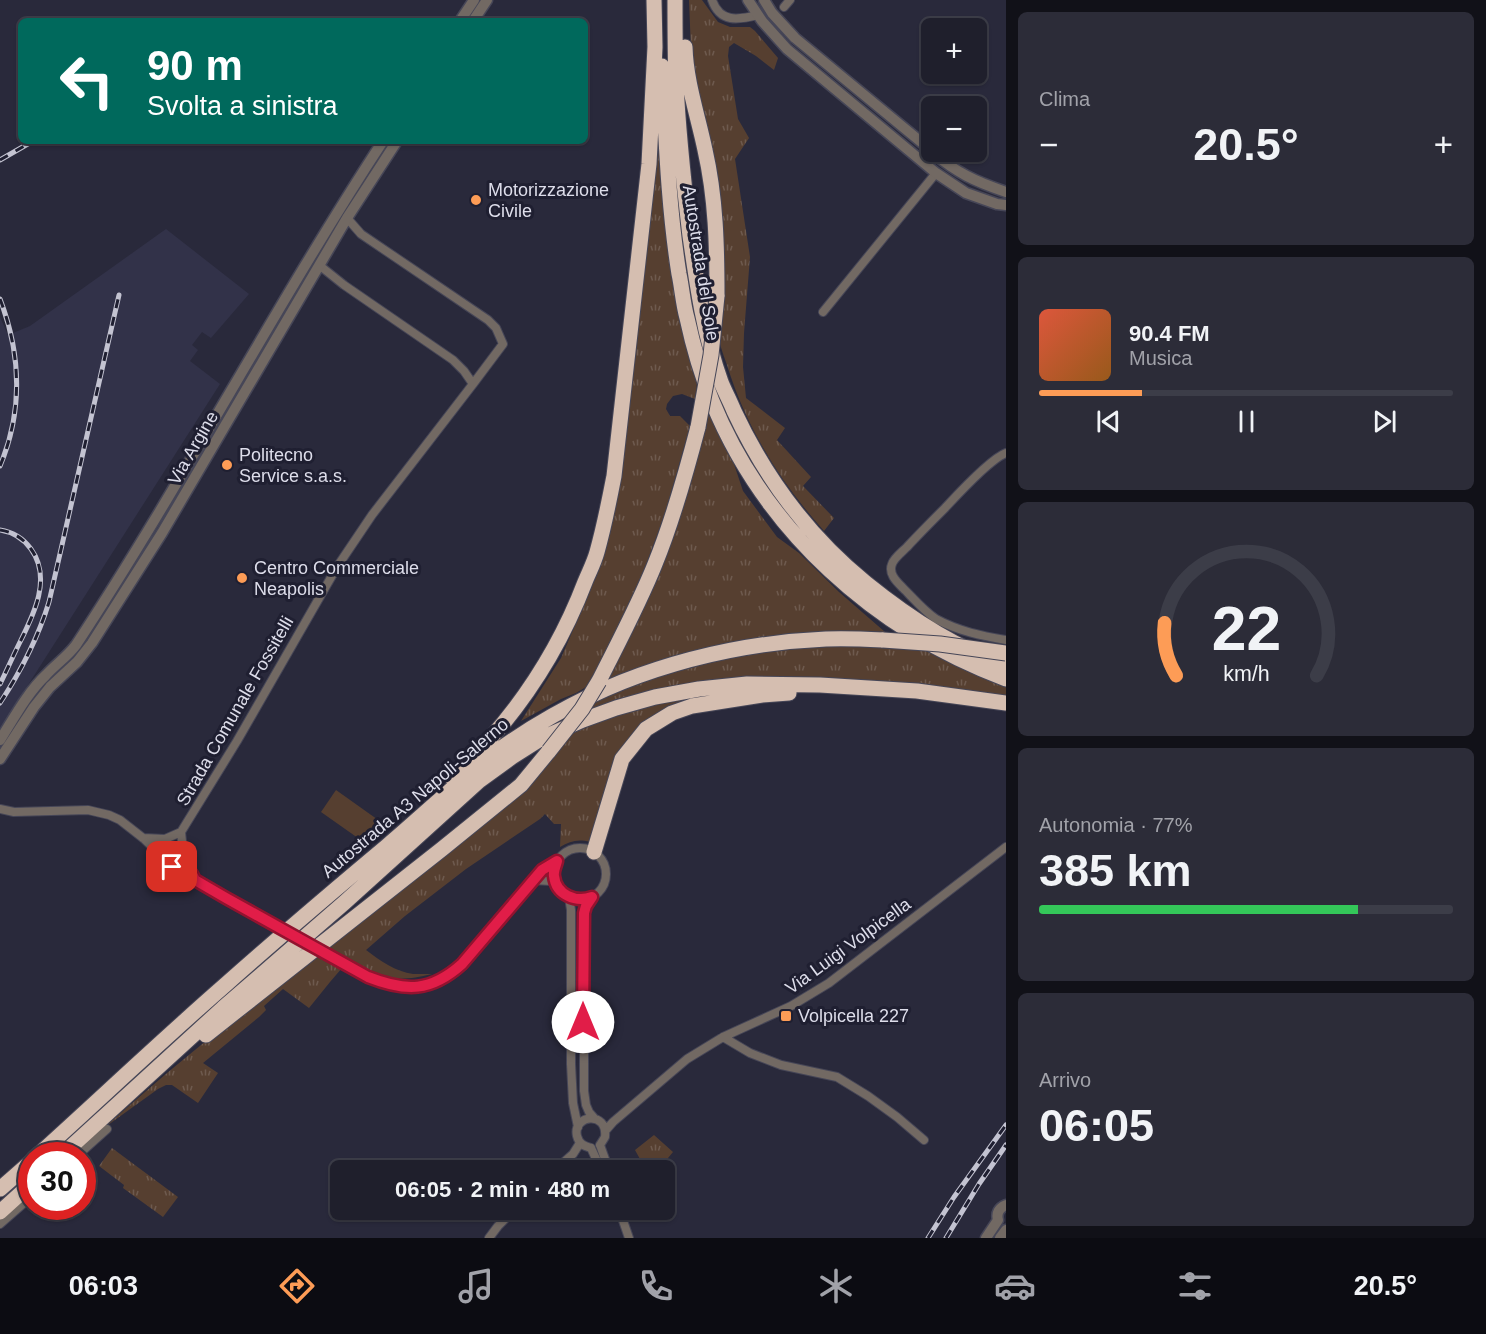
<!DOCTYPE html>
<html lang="it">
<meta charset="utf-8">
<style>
body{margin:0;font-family:Arial,sans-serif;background:#2c2c38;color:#f1f3f6;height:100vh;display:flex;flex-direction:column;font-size:22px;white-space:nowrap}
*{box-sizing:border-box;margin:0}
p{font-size:20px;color:#a1a2a9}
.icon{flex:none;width:33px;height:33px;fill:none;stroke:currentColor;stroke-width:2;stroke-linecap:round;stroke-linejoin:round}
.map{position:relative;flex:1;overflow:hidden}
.drawer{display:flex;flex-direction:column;gap:12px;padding:12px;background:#111118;width:480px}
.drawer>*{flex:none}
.hud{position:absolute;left:18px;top:18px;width:570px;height:126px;border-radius:9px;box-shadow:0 2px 4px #0004,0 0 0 2px #3c3d48;background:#00695c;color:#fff;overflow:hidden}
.controls{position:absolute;left:921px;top:18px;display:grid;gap:12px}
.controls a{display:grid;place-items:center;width:66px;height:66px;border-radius:9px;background:#1f1f2c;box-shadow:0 2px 4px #0004,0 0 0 2px #3c3d48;font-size:30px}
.speed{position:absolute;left:18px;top:1142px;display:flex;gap:12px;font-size:30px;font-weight:700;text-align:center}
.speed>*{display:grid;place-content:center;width:78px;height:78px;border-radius:50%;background:#1f1f2c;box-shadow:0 2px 4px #0004,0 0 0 2px #3c3d48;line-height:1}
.speed .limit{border:9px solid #d22;background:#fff;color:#111}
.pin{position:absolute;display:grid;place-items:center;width:51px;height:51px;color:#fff;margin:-26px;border-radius:12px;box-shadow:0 3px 9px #0006}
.me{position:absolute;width:66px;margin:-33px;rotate:0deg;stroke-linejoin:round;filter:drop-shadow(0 0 4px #0008)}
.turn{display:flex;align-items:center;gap:21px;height:126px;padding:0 30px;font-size:27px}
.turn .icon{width:78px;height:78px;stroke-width:2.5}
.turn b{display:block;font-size:42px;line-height:51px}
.big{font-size:45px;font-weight:600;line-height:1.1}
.drawer .tile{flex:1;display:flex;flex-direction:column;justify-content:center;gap:9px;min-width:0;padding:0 21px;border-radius:9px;background:#2c2c38}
.drawer .dial{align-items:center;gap:0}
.dial svg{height:156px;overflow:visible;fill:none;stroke:#3c3d48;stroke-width:7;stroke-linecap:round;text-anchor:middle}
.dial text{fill:#f1f3f6;stroke:none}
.song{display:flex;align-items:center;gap:18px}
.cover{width:72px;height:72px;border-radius:9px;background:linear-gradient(135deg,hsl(10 70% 55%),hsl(30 70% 35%))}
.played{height:6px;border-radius:3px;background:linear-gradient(90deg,#fd9c56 25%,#3c3d48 25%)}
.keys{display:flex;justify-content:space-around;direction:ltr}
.heat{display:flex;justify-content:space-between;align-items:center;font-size:33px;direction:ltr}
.charge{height:9px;border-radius:4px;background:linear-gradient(90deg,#34c759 77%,#3c3d48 0)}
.trip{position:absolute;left:330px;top:1160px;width:345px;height:60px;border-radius:9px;background:#1f1f2c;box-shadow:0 2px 4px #0004,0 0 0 2px #3c3d48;font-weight:600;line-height:60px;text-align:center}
.tab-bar{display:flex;height:96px;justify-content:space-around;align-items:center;background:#0c0c12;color:#a1a2a9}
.tab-bar .icon{width:42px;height:42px}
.tab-bar .selected{color:#fd9c56}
.tab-bar b{font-size:27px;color:#f1f3f6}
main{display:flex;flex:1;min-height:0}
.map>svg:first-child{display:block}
.built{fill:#323249}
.grass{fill:url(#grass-tufts)}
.green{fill:#563f30}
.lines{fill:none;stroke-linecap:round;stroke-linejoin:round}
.minor-casing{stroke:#464657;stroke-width:10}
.tertiary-casing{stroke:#464657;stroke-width:13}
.motorway-casing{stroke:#464657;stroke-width:17}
.minor{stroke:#726963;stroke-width:8}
.tertiary{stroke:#726963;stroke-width:10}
.motorway{stroke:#d5beb0;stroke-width:15}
.rail-casing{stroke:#c3c3d1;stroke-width:5}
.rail{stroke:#1f1f31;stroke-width:3;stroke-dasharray:9;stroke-linecap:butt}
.minor-bridge-casing{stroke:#464657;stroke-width:10;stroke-linecap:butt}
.motorway-bridge-casing{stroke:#464657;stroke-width:17;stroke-linecap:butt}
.minor-bridge{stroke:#726963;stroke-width:8}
.motorway-bridge{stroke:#d5beb0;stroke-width:15}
.route-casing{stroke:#92132f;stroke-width:15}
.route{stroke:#e11d48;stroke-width:10}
.poi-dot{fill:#fd9c56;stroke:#1f1f31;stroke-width:2}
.labels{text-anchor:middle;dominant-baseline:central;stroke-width:6;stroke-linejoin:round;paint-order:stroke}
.poi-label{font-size:18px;fill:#ddddea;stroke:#1f1f31;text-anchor:start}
.street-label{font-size:18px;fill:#ddddea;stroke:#1f1f31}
</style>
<main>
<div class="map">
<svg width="1006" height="1238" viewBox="0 0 1006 1238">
<defs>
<pattern id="grass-tufts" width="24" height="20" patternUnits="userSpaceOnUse" patternTransform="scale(1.5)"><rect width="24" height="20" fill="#563f30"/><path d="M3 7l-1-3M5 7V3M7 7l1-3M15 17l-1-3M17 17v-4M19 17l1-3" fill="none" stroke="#6e5a4e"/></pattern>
</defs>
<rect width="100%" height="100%" fill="#29293b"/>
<path class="built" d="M166 229 249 294 211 338 202 332 192 345 198 350 190 361 220 384 0 729V317L8 335 30 326Z"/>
<path class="grass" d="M689 0H702L718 22 730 27H750L755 31 778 58 774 70 756 56 734 43 729 47 728 56 738 119 749 138 735 159 750 257 744 333 743 367 746 398 785 428 777 440 811 477 803 486 834 518 824 531C780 482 746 427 727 365 722 351 717 339 719 325L691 50Z
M657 145H658L664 212 673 282 686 347 697 383 695 399 682 394 673 396 667 404 666 409 670 416H680L690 426 665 514 650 554 636 591 595 672 586 687 576 693 561 699 521 721 561 658 601 565 622 472Z
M708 409 732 458 743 491 777 537 799 553 839 592 885 632 858 631 735 643 674 656 609 679 646 604 669 548Z
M839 644 926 648 971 672 1006 685V699L806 679 586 712 591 702 625 687 684 667 727 656Z
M700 696C673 704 647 715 629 738 619 750 616 766 611 780 604 801 597 821 590 842 578 839 570 841 560 847L561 824H554L545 814 540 819 466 869 405 916 366 950C379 960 396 972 413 974 419 974 426 974 432 974 396 983 381 979 348 961L330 982 309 1008 283 989 264 1006 266 1010 259 1017 203 1063 218 1073 198 1103 172 1085H166L158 1089 101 1130 167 1073 558 751 577 728 645 706Z
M654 1135 673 1152 658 1170H646L635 1150Z
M112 1148 178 1197 163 1217 123 1188 124 1185 99 1166Z"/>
<path class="green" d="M336 790 381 822 365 843 321 812Z"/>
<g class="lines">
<g class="minor-casing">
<path id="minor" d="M712 0C720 23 738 20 758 15
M784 7 790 0
M347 218 361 234 488 320 496 328 503 344 473 384
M823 312 936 173
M1006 453C990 459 958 494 945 508 932 521 919 534 907 547 902 552 894 558 892 564 888 574 897 582 903 588 913 598 924 611 936 619 958 631 982 636 1006 640
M0 809 14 812 88 810 109 815 120 820 143 838 176 870 185 876 195 880 226 898
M143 838 165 839 181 832
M554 874a26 26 0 1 1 52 0a26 26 0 1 1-52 0Z
M167 862 177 852 181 843
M195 880C186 865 182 850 181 832L237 741 337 567 372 515 473 384 464 371 453 360 344 285 319 265
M533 880C541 881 548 880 556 882
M569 897 571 910V1064L573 1103 578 1127
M592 897 586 906 584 913V1091L586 1105 589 1112 595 1119
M368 977C429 1001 447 981 485 936 504 914 523 892 542 870L557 861
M723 1037 750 1053 781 1065 837 1077 868 1096 897 1117 924 1140
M606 1130 613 1122 687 1059 723 1037 791 1006 829 983 1006 847
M600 1145 605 1159 606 1170
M591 1148C584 1146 579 1144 577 1136 572 1115 608 1110 605 1137L600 1145
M591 1148 597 1161 604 1170
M78 1155 107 1129
M555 1170 573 1154 580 1143
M619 1209 629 1238
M0 1224 32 1196
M489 1238 498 1226 515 1209"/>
</g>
<g class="tertiary-casing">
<path id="tertiary" d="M748 0 762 21 787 49 936 173 966 193 997 204 1006 205
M764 0 772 13 795 38 932 151
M460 21 474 0
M473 21 487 0
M932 152C957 173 974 181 1006 192
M0 740C14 718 27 693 46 675 56 664 67 657 76 645 184 481 275 306 383 141
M0 759 34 707 50 687 77 662 92 643 162 533 347 218 397 141
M986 1238 998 1220C996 1213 999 1208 1006 1205
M1000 1238 1006 1230"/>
</g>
<g class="motorway-casing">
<path id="motorway" d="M675 0C675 27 675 55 676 82 678 133 684 185 690 236 697 285 704 335 721 382 725 392 730 401 734 411 765 477 809 537 866 583 908 617 954 648 1006 665
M685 47C686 82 698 116 705 150 716 198 717 247 717 296
M662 66C666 135 668 205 679 274 682 288 683 304 687 318 693 346 701 374 712 401 765 531 875 630 1006 679
M599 681C618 643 639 604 655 564 673 520 686 473 698 427
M452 778C511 723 556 658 585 582 589 572 594 563 597 552 604 527 609 502 614 476L649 164 655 47 654 0
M594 852 622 759 646 729 672 713 692 706 762 695 789 693
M206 1035 442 849 521 785 549 751
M38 1155C100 1099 161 1041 224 986 278 938 332 892 387 846 421 817 454 786 488 758 526 729 577 700 622 682 686 657 757 642 826 639 845 638 864 639 883 640
M62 1155 223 1008 344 903 479 781 512 757 542 738 583 720 616 708 655 697 699 689 747 684 820 685 917 691 1006 703
M0 1189 32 1161
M0 1212 32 1183"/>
</g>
<use href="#minor" class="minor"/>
<use href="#tertiary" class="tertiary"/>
<use href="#motorway" class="motorway"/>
<g class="rail-casing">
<path id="rail" d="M0 160 33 141
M0 299C21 354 23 411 0 466
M0 530C13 532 23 538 31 549 52 578 34 614 20 642 13 656 7 670 0 684
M0 703C21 671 38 638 49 602L119 295
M928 1238 954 1197 1006 1125
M946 1238 979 1184 1006 1145"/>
</g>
<use href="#rail" class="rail"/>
<g class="minor-bridge-casing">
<path id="minor-bridge" d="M226 898 368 977"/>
</g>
<g class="motorway-bridge-casing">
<path id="motorway-bridge" d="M698 427 711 355 717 296
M883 640 940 644 1006 653
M549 751 582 709 599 681"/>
</g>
<use href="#minor-bridge" class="minor-bridge"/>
<use href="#motorway-bridge" class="motorway-bridge"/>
</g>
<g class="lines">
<g class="route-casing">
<path id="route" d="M172 867 167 862 180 866 192 874 195 880 226 898 368 977C406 992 431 992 462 964L542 870 557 861C556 866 553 871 554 876 556 895 576 903 592 897L586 906 584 913 583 1022"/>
</g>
<use href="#route" class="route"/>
</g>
<g class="poi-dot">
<circle cx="476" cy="200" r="6"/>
<circle cx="227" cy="465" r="6"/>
<circle cx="242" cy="578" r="6"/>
<rect x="780" y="1010" width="12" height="12" rx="3"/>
</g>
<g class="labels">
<g class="poi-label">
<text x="488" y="190">Motorizzazione<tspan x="488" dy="21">Civile</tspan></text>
<text x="239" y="455">Politecno<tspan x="239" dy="21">Service s.a.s.</tspan></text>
<text x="254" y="568">Centro Commerciale<tspan x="254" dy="21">Neapolis</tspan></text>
<text x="798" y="1016">Volpicella 227</text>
</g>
<g class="street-label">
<text transform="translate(701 263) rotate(81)">Autostrada del Sole</text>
<text transform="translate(193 448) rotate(-60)">Via Argine</text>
<text transform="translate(235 711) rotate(-60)">Strada Comunale Fossitelli</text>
<text transform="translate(415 798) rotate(-40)">Autostrada A3 Napoli-Salerno</text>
<text transform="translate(848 946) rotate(-36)">Via Luigi Volpicella</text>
</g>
</g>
</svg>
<div class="controls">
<a>+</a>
<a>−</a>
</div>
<div class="speed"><div class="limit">30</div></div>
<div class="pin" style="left:172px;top:867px;background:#d93025"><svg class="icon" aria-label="arrive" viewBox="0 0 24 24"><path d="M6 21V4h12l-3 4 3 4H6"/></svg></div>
<svg class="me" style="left:583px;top:1022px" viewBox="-20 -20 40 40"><circle r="19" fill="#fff"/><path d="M0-13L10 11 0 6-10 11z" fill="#e11d48"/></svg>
<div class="trip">06:05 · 2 min · 480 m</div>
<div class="hud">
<div class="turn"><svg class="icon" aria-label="left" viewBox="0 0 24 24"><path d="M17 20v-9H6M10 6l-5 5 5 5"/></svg><div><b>90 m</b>Svolta a sinistra</div></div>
</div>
</div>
<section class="drawer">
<div class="tile"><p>Clima</p>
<div class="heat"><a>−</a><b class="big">20.5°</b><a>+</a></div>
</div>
<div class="tile">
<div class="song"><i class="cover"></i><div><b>90.4 FM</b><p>Musica</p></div></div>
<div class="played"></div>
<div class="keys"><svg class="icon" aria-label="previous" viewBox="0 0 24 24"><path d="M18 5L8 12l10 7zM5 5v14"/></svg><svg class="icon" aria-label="pause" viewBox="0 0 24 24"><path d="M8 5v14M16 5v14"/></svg><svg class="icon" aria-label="next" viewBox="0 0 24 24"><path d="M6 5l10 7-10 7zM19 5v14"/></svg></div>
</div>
<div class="tile dial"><svg viewBox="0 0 100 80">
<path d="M14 69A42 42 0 1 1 86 69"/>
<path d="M14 69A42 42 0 0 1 8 42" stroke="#fd9c56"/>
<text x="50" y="56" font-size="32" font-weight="700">22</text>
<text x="50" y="72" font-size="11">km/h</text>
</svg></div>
<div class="tile"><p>Autonomia · 77%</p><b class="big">385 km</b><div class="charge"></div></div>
<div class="tile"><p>Arrivo</p><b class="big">06:05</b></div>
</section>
</main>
<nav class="tab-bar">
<b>06:03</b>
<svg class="icon selected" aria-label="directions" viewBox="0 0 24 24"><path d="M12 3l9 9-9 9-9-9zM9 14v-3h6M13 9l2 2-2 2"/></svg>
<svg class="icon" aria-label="music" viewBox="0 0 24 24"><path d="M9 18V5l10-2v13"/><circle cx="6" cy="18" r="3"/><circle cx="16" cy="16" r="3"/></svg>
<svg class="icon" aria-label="phone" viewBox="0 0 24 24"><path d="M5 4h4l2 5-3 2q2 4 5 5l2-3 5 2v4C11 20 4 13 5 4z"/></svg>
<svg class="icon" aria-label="climate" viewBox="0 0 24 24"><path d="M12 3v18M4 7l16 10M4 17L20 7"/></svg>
<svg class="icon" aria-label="car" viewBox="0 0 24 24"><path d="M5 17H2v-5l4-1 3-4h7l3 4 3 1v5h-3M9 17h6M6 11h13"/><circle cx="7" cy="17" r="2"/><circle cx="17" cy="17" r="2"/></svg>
<svg class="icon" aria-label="filters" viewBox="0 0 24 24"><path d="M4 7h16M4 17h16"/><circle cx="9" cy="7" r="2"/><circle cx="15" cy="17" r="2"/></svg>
<b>20.5°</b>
</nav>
